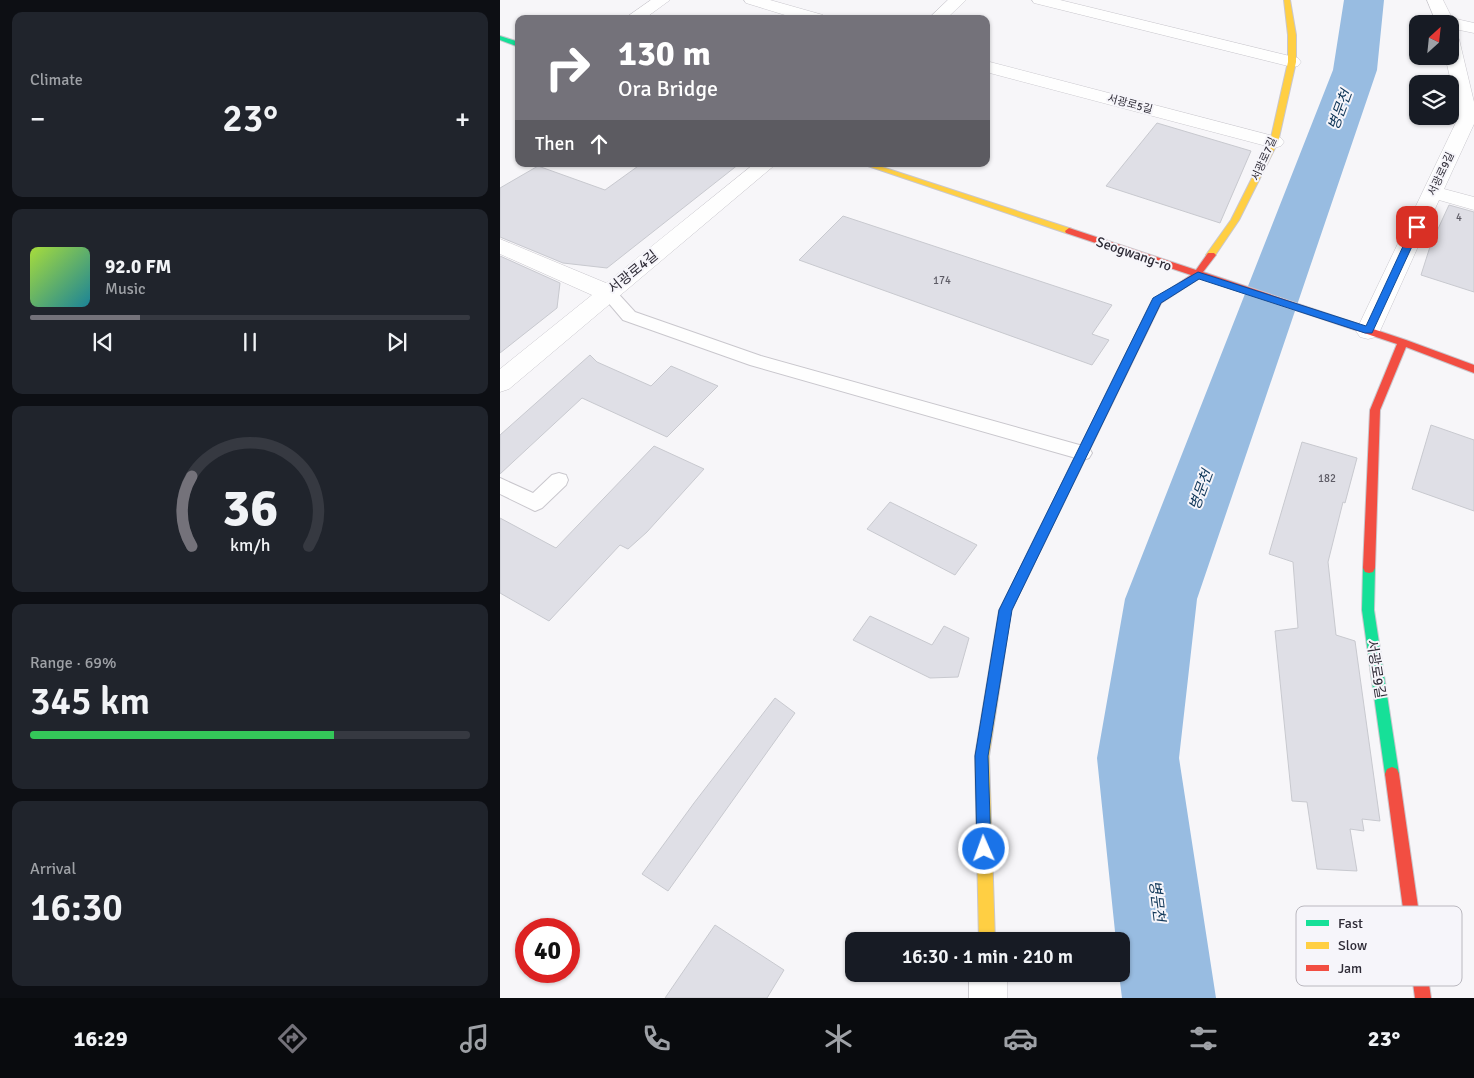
<!DOCTYPE html>
<meta charset="utf-8">
<style>
body{margin:0;font-family:Signika,"Noto Sans KR",sans-serif;background:#20242c;color:#f1f3f6;height:100vh;display:flex;flex-direction:column;font-size:19px;white-space:nowrap}
*{box-sizing:border-box;margin:0}
p{font-size:16px;color:#9ea1a6}
.icon{flex:none;width:28px;height:28px;fill:none;stroke:currentColor;stroke-width:2;stroke-linecap:round;stroke-linejoin:round}
.map{position:relative;flex:1;overflow:hidden}
.panel{display:flex;flex-direction:column;gap:12px;padding:12px;background:#0d0f14;width:500px}
.panel>*{flex:none}
.top-card{position:absolute;left:15px;top:15px;width:475px;height:152px;border-radius:10px;box-shadow:0 1px 4px #0004;background:#74727a;color:#fff;overflow:hidden}
.needle{width:32px;rotate:27deg}
.fabs{position:absolute;left:909px;top:15px;display:grid;gap:10px}
.fabs a{display:grid;place-items:center;width:50px;height:50px;border-radius:10px;background:#171b24;box-shadow:0 1px 4px #0004;font-size:25px}
.speed{position:absolute;left:15px;top:918px;display:flex;gap:10px;font-size:25px;font-weight:700;text-align:center}
.speed>*{display:grid;place-content:center;width:65px;height:65px;border-radius:50%;background:#171b24;box-shadow:0 1px 4px #0004;line-height:1}
.speed .limit{border:8px solid #d22;background:#fff;color:#111}
.pin{position:absolute;display:grid;place-items:center;width:42px;height:42px;color:#fff;margin:-21px;border-radius:10px;box-shadow:0 2px 8px #0006}
.me{position:absolute;width:55px;margin:-28px;rotate:358deg;stroke-linejoin:round;filter:drop-shadow(0 0 4px #0008)}
.turn{display:flex;align-items:center;gap:18px;height:105px;padding:0 20px;font-size:22px}
.turn .icon{width:65px;height:65px;stroke-width:2.5}
.turn b{display:block;font-size:35px;line-height:42px}
.then{display:flex;align-items:center;height:48px;padding:0 20px;background:#0003;gap:10px;font-size:19px}
.big{font-size:38px;font-weight:600;line-height:1.1}
.panel .widget{flex:1;display:flex;flex-direction:column;justify-content:center;gap:8px;min-width:0;padding:0 18px;border-radius:10px;background:#20242c}
.panel .dial{align-items:center;gap:0}
.dial svg{height:130px;overflow:visible;fill:none;stroke:#363941;stroke-width:7;stroke-linecap:round;text-anchor:middle}
.dial text{fill:#f1f3f6;stroke:none}
.song{display:flex;align-items:center;gap:15px}
.cover{width:60px;height:60px;border-radius:8px;background:linear-gradient(135deg,hsl(80 70% 55%),hsl(190 70% 35%))}
.played{height:5px;border-radius:2px;background:linear-gradient(90deg,#74727a 25%,#363941 25%)}
.keys{display:flex;justify-content:space-around;direction:ltr}
.heat{display:flex;justify-content:space-between;align-items:center;font-size:28px;direction:ltr}
.charge{height:8px;border-radius:4px;background:linear-gradient(90deg,#34c759 69%,#363941 0)}
.trip{position:absolute;left:345px;top:932px;width:285px;height:50px;border-radius:10px;background:#171b24;box-shadow:0 1px 4px #0004;font-weight:600;line-height:50px;text-align:center}
.tabs{display:flex;height:80px;justify-content:space-around;align-items:center;background:#090b0e;color:#9ea1a6}
.tabs .icon{width:35px;height:35px}
.tabs .active{color:#74727a}
.tabs b{font-size:22px;color:#f1f3f6}
main{display:flex;flex:1;min-height:0}
.map>svg:first-child{display:block}
.lines{fill:none;stroke-linecap:round;stroke-linejoin:round}
.river{fill:#98bce1;fill-rule:evenodd}
.building{fill:#dfdfe6;stroke:#c8c9cf}
.lane-casing{stroke:#c9c7cd;stroke-width:2}
.street-casing{stroke:#c9c7cd;stroke-width:1}
.fast-casing{stroke:#c9c7cd;stroke-width:2}
.slow-casing{stroke:#c9c7cd;stroke-width:2}
.jam-casing{stroke:#c9c7cd;stroke-width:2}
.lane{fill:#fefefe;fill-rule:evenodd}
.street{fill:#fefefe;fill-rule:evenodd}
.fast{fill:#16e098;fill-rule:evenodd}
.slow{fill:#ffcf43;fill-rule:evenodd}
.jam{fill:#f24e42;fill-rule:evenodd}
.route{fill:#1a73e8;stroke:#114b97}
.labels{text-anchor:middle;dominant-baseline:central;stroke-width:4;stroke-linejoin:round;paint-order:stroke}
.far-street-label{font-size:11px;fill:#2e2b36;stroke:#f6f5fa}
.number-label{font-size:11px;fill:#5d5b65}
.street-label{font-size:14px;fill:#2e2b36;stroke:#f6f5fa}
.water-label{font-size:15px;font-style:italic;fill:#0e3557;stroke:#f6f5fa}
.key{fill:#f6f5fa;stroke:#bab8bf;stroke-width:1}
.key-label{font-size:14px;fill:#2e2b36}
</style>
<main>
<section class="panel">
<div class="widget"><p>Climate</p>
<div class="heat"><a>−</a><b class="big">23°</b><a>+</a></div>
</div>
<div class="widget">
<div class="song"><i class="cover"></i><div><b>92.0 FM</b><p>Music</p></div></div>
<div class="played"></div>
<div class="keys"><svg class="icon" aria-label="previous" viewBox="0 0 24 24"><path d="M18 5L8 12l10 7zM5 5v14"/></svg><svg class="icon" aria-label="pause" viewBox="0 0 24 24"><path d="M8 5v14M16 5v14"/></svg><svg class="icon" aria-label="next" viewBox="0 0 24 24"><path d="M6 5l10 7-10 7zM19 5v14"/></svg></div>
</div>
<div class="widget dial"><svg viewBox="0 0 100 80">
<path d="M14 69A42 42 0 1 1 86 69"/>
<path d="M14 69A42 42 0 0 1 14 26" stroke="#74727a"/>
<text x="50" y="56" font-size="32" font-weight="700">36</text>
<text x="50" y="72" font-size="11">km/h</text>
</svg></div>
<div class="widget"><p>Range · 69%</p><b class="big">345 km</b><div class="charge"></div></div>
<div class="widget"><p>Arrival</p><b class="big">16:30</b></div>
</section>
<div class="map">
<svg width="974" height="998" viewBox="0 0 974 998">
<rect width="100%" height="100%" fill="#f7f6f9"/>
<g class="lines">
<path class="river" d="M844 0H884L877 70 697 599 679 758 716 998H622L619 974H621V941H616L597 758 625 599 833 70Z"/>
</g>
<path class="building" d="M657 123 751 151 720 223 606 186Z
M141 164H239L107 268 63 263 0 237V188L38 166 105 190Z
M949 205 974 212V292L921 275 935 231H937Z
M343 216 612 305 592 334 609 340 592 365 299 260Z
M0 256 60 283 57 308 0 353Z
M90 355 97 362 151 386 171 366 218 386 167 437 82 398 0 474V435Z
M931 425 974 440V511L912 489Z
M802 442 857 458 845 503 843 502 828 562 836 635 855 641 880 821 862 819 864 831 850 829 857 871 817 869 807 802 792 801 775 631 798 628 793 562 769 554Z
M154 446 204 469 147 532 128 549 120 545 49 621 0 593V518L56 548Z
M390 502 477 545 455 575 367 529Z
M370 616 432 645 444 626 469 638 458 677 430 678 353 640Z
M275 698 295 713 168 891 142 874 194 803Z
M215 925 284 970 267 998H165Z"/>
<g class="lines">
<g class="lane-casing">
<path id="lane" d="M108 288 114 289 135 312 261 356 583 446 589 448 592 453 589 458 583 460 250 365 123 320 100 293 102 289Z
M59 473 66 475 68 480 66 485 42 508 35 511 0 494V478L33 493 52 475Z"/>
</g>
<g class="street-casing">
<path id="street" d="M151 0H170L144 19H124Z
M244 0H270L323 15 325 19H298L246 3Z
M448 0H466L446 19H428Z
M532 0H560L798 58 801 62 798 66 792 67 534 3Z
M927 0H943L952 18 974 23V33L950 28V24H937Z
M950 34 956 35 959 39 974 102V124L944 189 974 197V210L939 200 880 331 876 337 868 339 860 337 856 331 959 116 945 56H950Z
M486 61 781 138 784 142 781 146 774 148 486 72Z
M254 164H276L9 389 0 392V369L92 295 0 254V239L106 283Z
M469 974H507V998H469Z"/>
</g>
<g class="fast-casing">
<path id="fast" d="M0 36 19 42V47L0 40Z
M869 563 873 564 875 568 874 610 899 774 897 779 892 781 887 779 885 774 862 610 863 568 865 564Z"/>
</g>
<g class="slow-casing">
<path id="slow" d="M784 0H790L796 35V62L778 142 739 220 714 257H708L706 255 731 220 770 142 788 62V35Z
M362 164H373L572 229 573 231 572 233H566Z
M505 606 509 607 511 611 489 756 495 941H479L475 756 499 611 501 607Z"/>
</g>
<g class="jam-casing">
<path id="jam" d="M569 228 696 270 708 253H714L716 255 703 272 906 340 974 365V373L906 347 880 410 875 568 873 572 869 573 865 572 863 568 870 410 897 344 700 278 661 303 509 615 505 616 501 615 499 611 501 607 652 301 691 275 566 233 565 231Z
M892 767 897 769 899 774 931 998H915L885 774 887 769Z"/>
</g>
<use href="#lane" class="lane"/>
<use href="#street" class="street"/>
<use href="#fast" class="fast"/>
<use href="#slow" class="slow"/>
<use href="#jam" class="jam"/>
</g>
<path class="route" d="M917 224 921 227 872 333H865L699 279 661 303 512 610 488 756 491 849 489 854 484 856 479 854 477 849 475 756 499 610 653 298 698 272 866 326 912 227Z"/>
<g class="labels">
<g class="far-street-label">
<text transform="translate(630 104) rotate(15)">서광로5길</text>
<text transform="translate(764 159) rotate(-66)">서광로7길</text>
<text transform="translate(941 174) rotate(-65)">서광로9길</text>
</g>
<g class="number-label">
<text x="959" y="217">4</text>
<text x="442" y="280">174</text>
<text x="827" y="478">182</text>
</g>
<g class="street-label">
<text transform="translate(634 254) rotate(19)">Seogwang-ro</text>
<text transform="translate(133 272) rotate(-39)">서광로4길</text>
<text transform="translate(876 669) rotate(81)">서광로9길</text>
</g>
<g class="water-label">
<text transform="translate(840 110) rotate(-70)">병문천</text>
<text transform="translate(701 490) rotate(-70)">병문천</text>
<text transform="translate(657 901) rotate(83)">병문천</text>
</g>
</g>
<rect x="796" y="906" width="166" height="80" rx="8" class="key"/>
<rect x="806" y="920" width="23" height="6" fill="#16e098"/>
<rect x="806" y="942" width="23" height="7" fill="#ffcf43"/>
<rect x="806" y="965" width="23" height="6" fill="#f24e42"/>
<g class="key-label">
<text x="838" y="928">Fast</text>
<text x="838" y="950">Slow</text>
<text x="838" y="973">Jam</text>
</g>
</svg>
<div class="fabs">
<a><svg class="needle" viewBox="-14 -14 28 28"><path d="M0-13l5 13h-10z" fill="#e53935"/><path d="M0 13l5-13h-10z" fill="#9ea1a6"/></svg></a>
<a><svg class="icon" aria-label="layers" viewBox="0 0 24 24"><path d="M12 4l9 5-9 5-9-5zM3 14l9 5 9-5"/></svg></a>
</div>
<div class="speed"><div class="limit">40</div></div>
<div class="pin" style="left:917px;top:227px;background:#d93025"><svg class="icon" aria-label="arrive" viewBox="0 0 24 24"><path d="M6 21V4h12l-3 4 3 4H6"/></svg></div>
<svg class="me" style="left:484px;top:849px" viewBox="-20 -20 40 40"><circle r="17" fill="#1a73e8" stroke="#fff" stroke-width="3"/><path d="M0-11L8 9 0 5-8 9z" fill="#fff"/></svg>
<div class="trip">16:30 · 1 min · 210 m</div>
<div class="top-card">
<div class="turn"><svg class="icon" aria-label="right" viewBox="0 0 24 24"><path d="M7 20v-9h11M14 6l5 5-5 5"/></svg><div><b>130 m</b>Ora Bridge</div></div>
<div class="then">Then<svg class="icon" aria-label="ahead" viewBox="0 0 24 24"><path d="M12 20V5M6 11l6-6 6 6"/></svg></div>
</div>
</div>
</main>
<nav class="tabs">
<b>16:29</b>
<svg class="icon active" aria-label="directions" viewBox="0 0 24 24"><path d="M12 3l9 9-9 9-9-9zM9 14v-3h6M13 9l2 2-2 2"/></svg>
<svg class="icon" aria-label="music" viewBox="0 0 24 24"><path d="M9 18V5l10-2v13"/><circle cx="6" cy="18" r="3"/><circle cx="16" cy="16" r="3"/></svg>
<svg class="icon" aria-label="phone" viewBox="0 0 24 24"><path d="M5 4h4l2 5-3 2q2 4 5 5l2-3 5 2v4C11 20 4 13 5 4z"/></svg>
<svg class="icon" aria-label="climate" viewBox="0 0 24 24"><path d="M12 3v18M4 7l16 10M4 17L20 7"/></svg>
<svg class="icon" aria-label="car" viewBox="0 0 24 24"><path d="M5 17H2v-5l4-1 3-4h7l3 4 3 1v5h-3M9 17h6M6 11h13"/><circle cx="7" cy="17" r="2"/><circle cx="17" cy="17" r="2"/></svg>
<svg class="icon" aria-label="filters" viewBox="0 0 24 24"><path d="M4 7h16M4 17h16"/><circle cx="9" cy="7" r="2"/><circle cx="15" cy="17" r="2"/></svg>
<b>23°</b>
</nav>
